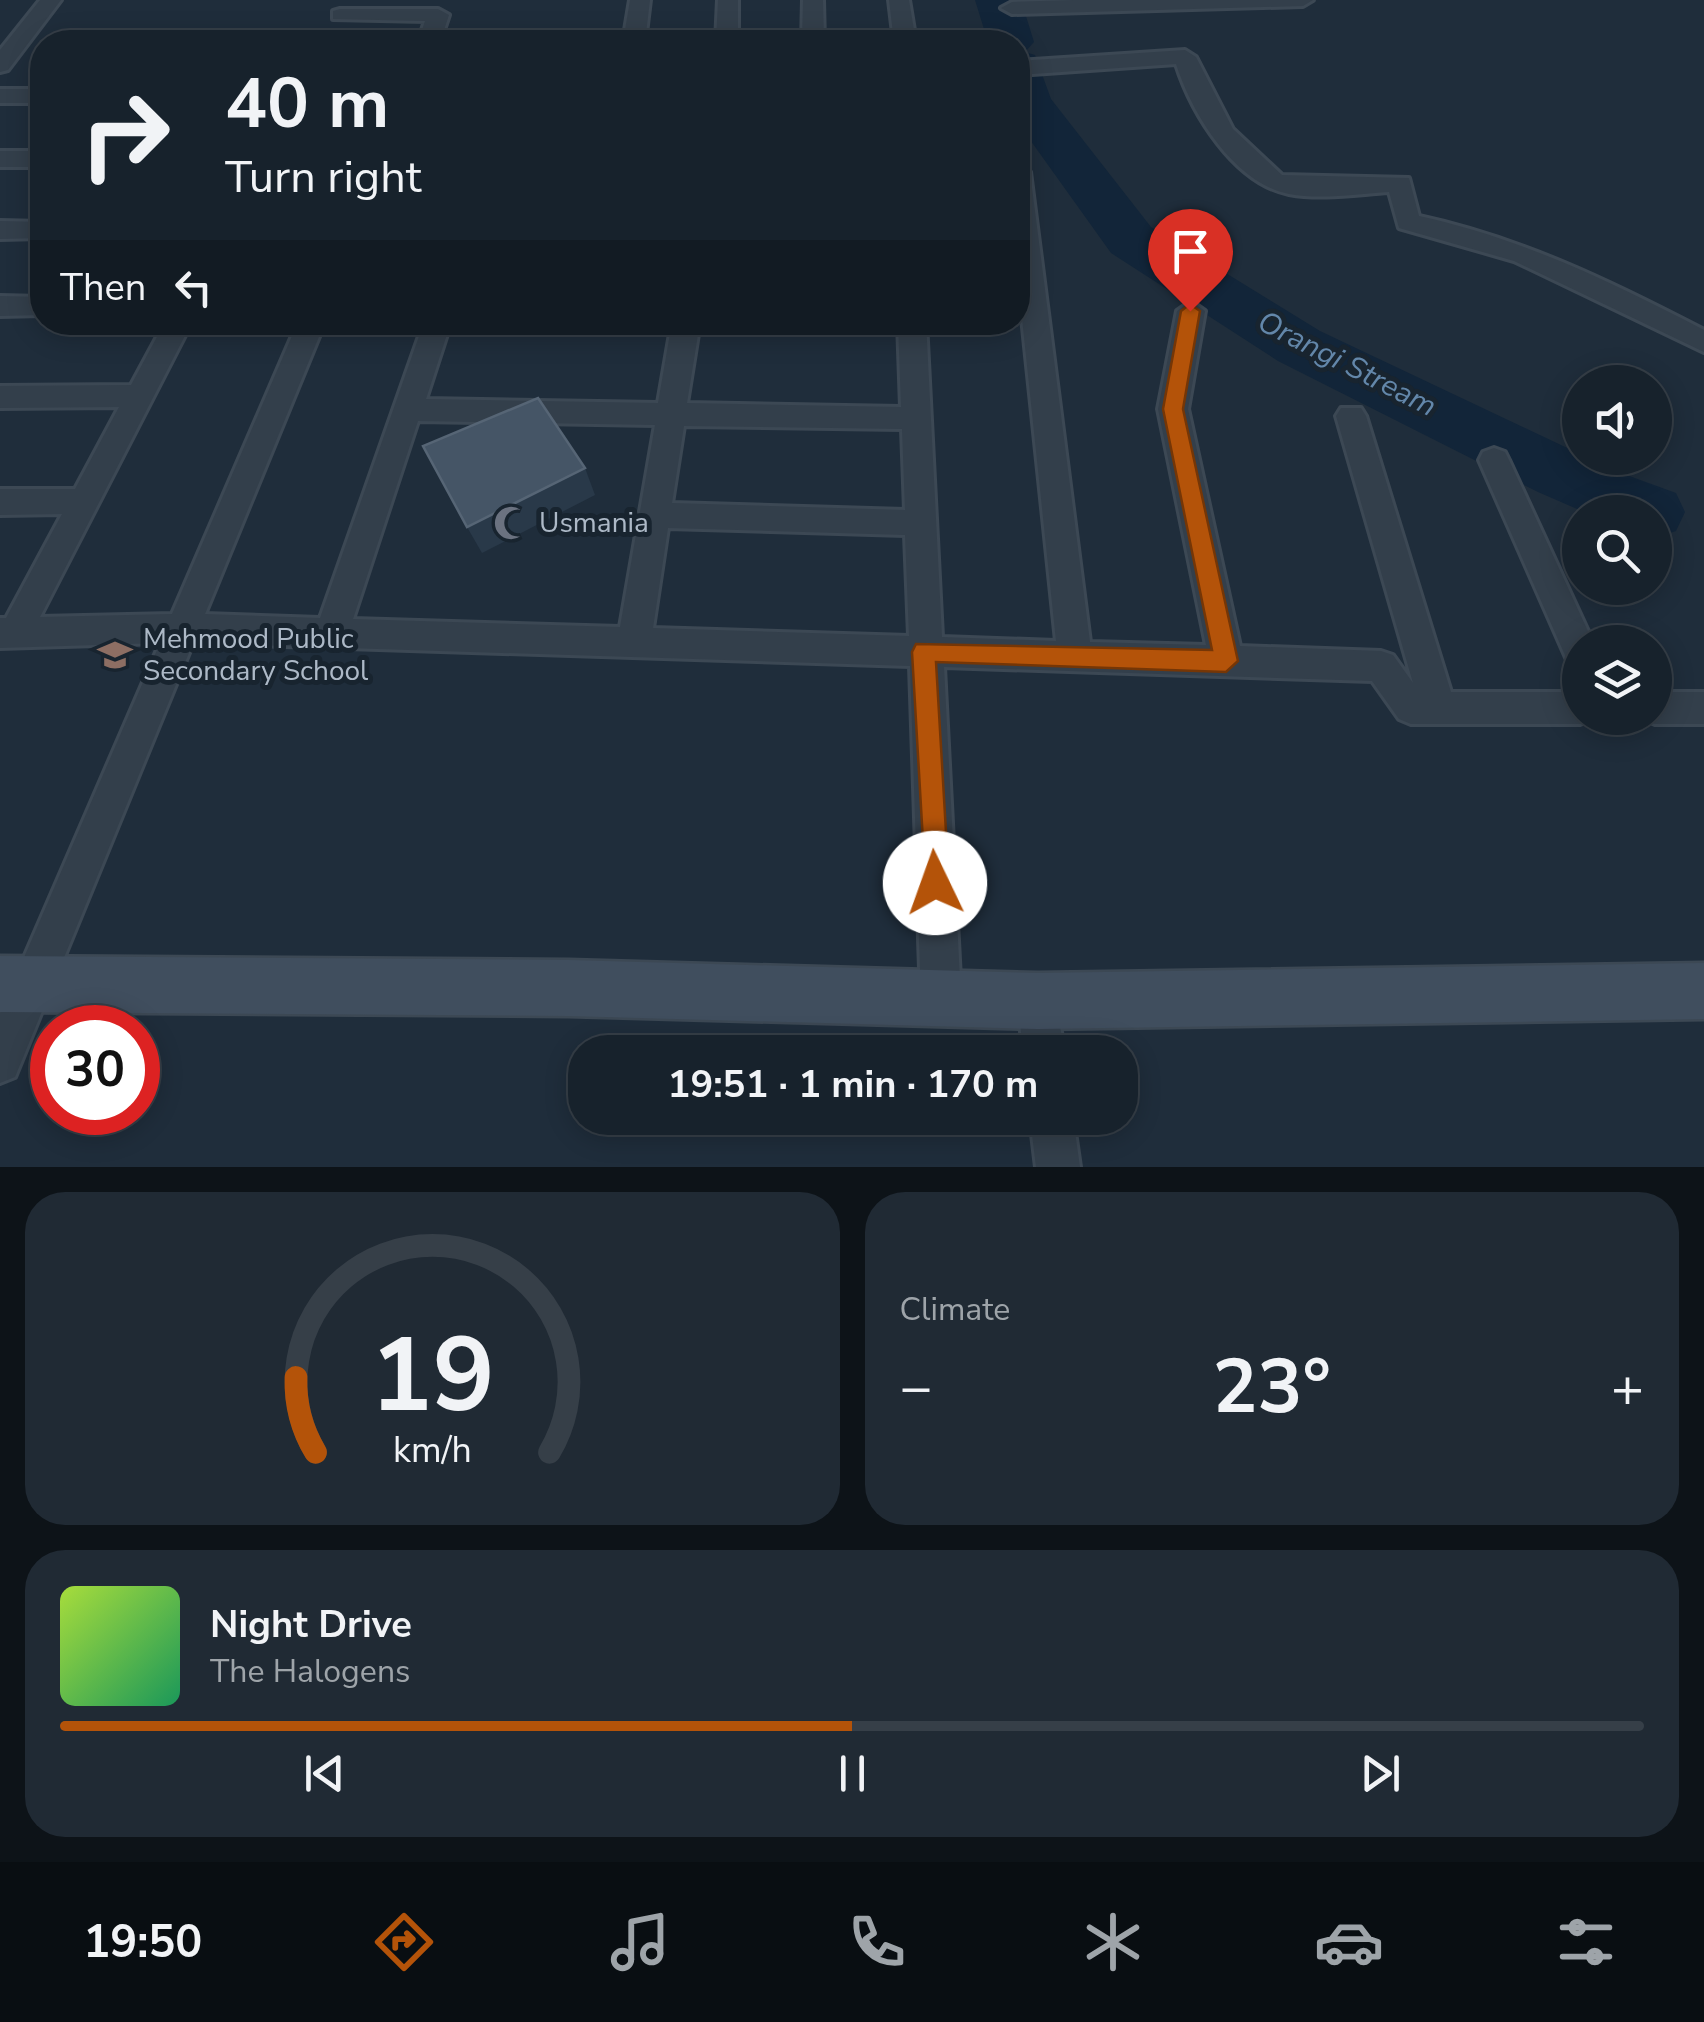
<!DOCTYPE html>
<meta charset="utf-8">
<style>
body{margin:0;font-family:"Nunito Sans",sans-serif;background:#202a34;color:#f1f3f6;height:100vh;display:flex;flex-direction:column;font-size:38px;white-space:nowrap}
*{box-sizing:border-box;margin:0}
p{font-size:32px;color:#9ea4a9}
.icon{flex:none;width:55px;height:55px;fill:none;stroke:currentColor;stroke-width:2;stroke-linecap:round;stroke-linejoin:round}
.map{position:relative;height:1167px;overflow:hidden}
.side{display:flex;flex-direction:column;gap:25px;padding:25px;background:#0d1318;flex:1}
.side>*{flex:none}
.guide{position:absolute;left:30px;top:30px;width:1000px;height:305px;border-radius:40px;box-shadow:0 5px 25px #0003,0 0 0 2px #363f48;background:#17222c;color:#f1f3f6;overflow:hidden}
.controls{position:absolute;left:1562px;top:365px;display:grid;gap:20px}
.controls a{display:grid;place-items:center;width:110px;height:110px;border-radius:50%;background:#17222c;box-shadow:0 5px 25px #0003,0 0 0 2px #363f48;font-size:50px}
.speed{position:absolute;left:30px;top:1005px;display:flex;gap:20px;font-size:50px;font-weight:700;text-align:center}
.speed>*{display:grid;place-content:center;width:130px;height:130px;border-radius:50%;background:#17222c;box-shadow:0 5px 25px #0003,0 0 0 2px #363f48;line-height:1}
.speed .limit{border:15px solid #d22;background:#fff;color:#111}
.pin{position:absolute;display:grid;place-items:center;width:85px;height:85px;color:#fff;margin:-102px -42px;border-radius:50% 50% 50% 0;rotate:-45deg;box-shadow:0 0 10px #0007}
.pin .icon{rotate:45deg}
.me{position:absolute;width:110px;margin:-55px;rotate:357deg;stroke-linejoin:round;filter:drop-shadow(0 0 8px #0008)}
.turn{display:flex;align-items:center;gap:35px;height:210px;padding:0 30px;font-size:45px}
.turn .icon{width:130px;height:130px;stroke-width:2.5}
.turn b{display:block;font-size:70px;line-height:85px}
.then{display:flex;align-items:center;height:95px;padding:0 30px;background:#0003;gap:20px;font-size:38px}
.big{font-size:75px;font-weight:700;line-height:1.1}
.side .widget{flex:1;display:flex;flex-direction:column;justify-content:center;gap:15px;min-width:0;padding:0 35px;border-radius:40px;background:#202a34}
.side .dial{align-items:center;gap:0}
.dial svg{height:260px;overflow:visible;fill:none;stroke:#363f48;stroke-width:7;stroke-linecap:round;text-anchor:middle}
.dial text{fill:#f1f3f6;stroke:none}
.song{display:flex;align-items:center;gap:30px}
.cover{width:120px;height:120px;border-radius:15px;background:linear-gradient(135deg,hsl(80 70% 55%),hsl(150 70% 35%))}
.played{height:10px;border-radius:5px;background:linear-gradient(90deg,#b45309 50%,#363f48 50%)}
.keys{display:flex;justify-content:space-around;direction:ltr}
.heat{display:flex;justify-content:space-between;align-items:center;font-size:55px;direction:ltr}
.side .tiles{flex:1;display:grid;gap:25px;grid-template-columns:1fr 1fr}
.widget:last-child{grid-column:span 2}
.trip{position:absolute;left:568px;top:1035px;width:570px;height:100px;border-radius:40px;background:#17222c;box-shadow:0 5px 25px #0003,0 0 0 2px #363f48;font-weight:700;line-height:100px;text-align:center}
.dock{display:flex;height:160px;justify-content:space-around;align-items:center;background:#090e12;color:#9ea4a9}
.dock .icon{width:70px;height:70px}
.dock .active{color:#b45309}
.dock b{font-size:45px;color:#f1f3f6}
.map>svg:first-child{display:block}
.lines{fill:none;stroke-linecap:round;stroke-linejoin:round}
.river{fill:#122539;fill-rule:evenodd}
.street-casing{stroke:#3c4854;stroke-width:6}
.secondary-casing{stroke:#3c4854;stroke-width:5}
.street{fill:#333f4b;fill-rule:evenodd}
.secondary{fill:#404e5e;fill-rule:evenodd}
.shaded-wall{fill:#293949}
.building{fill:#455566;stroke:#566575;stroke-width:2.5}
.route{fill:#b45309;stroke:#753606;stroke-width:2.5}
.labels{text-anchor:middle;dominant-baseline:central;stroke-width:10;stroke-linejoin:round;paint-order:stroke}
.poi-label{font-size:28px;fill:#adb9c7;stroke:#18242f;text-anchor:start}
.water-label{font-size:30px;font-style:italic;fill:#6387aa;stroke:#18242f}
</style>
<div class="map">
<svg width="1704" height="1167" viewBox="0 0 1704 1167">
<rect width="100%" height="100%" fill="#1f2d3b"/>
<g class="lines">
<path class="river" d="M975 0H1021L1034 42 1025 52 1035 55 1051 99 1151 227 1320 331 1580 454V458L1676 493 1685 512 1676 531 1655 538V512H1584L1538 492 1278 361 1111 253 1018 123V42H988Z"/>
<g class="street-casing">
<path id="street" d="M40 0H61L8 70 0 72V50Z
M630 0H650L645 42H623Z
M718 0H738V42H716Z
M803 0H823L824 42H802Z
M889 0H909L916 42H894Z
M1074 0H1313L1303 6 1012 14 1001 8 1012 2Z
M340 9H438L449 15 440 42H418L425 21 333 19V11Z
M1185 50 1196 57 1233 129 1282 175 1409 178 1419 216C1521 238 1612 282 1704 330V352L1514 261 1399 228 1389 192C1357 194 1321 200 1289 194 1234 183 1192 114 1176 64L1018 75V61Z
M0 89H42V103H0Z
M0 151H42V167H0Z
M1018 164 1030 172 1090 642 1206 645 1158 409 1177 311 1191 301 1205 311 1188 409 1240 646 1381 651 1393 655 1413 683 1336 416 1341 408H1361L1366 416 1451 692H1580V718L1592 719 1580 724H1411L1399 719 1372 681 944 667 961 999 955 1013 941 1019 927 1013 921 999 910 666 193 643 15 1077 0 1083V1013L160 643 0 648V618H6L62 514 0 515V489H75L119 407 0 408V386L131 385 165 322H192L40 617 172 614 298 322H325L205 614 320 618 424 322H451L426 399 658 403 672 322H700L687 403 901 407 898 322H926L942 637 1056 641 1018 280ZM418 421 655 425 620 627 353 619ZM684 426 902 429 905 510 672 503ZM668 528 905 535 909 636 653 628Z
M0 221 42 222V238L0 239Z
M0 296 42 297V315L0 316Z
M1494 448 1505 452 1509 460 1593 642H1580V666L1568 662 1479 460 1483 452Z
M1655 692H1704V724H1655L1643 719 1655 718Z
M1038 981 1052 987 1065 1052H1023L1018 1001 1024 987Z
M1030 1118H1073L1080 1167H1036Z"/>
</g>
<g class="secondary-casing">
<path id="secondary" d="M0 956 569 960 1038 973 1704 963V1019L1038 1029 569 1016 0 1012Z"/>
</g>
<use href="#street" class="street"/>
<use href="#secondary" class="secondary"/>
</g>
<path class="shaded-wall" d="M585 468 595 495 482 553 467 527Z"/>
<path class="building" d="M538 398 585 468 467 527 423 446Z"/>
<path class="route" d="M1190 304 1200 311 1183 409 1238 661 1226 672 936 662 949 883 945 893 935 896 926 893 912 652 916 644 1212 650 1163 409 1181 311Z"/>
<defs>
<g id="mosque-bare" transform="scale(2.7)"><path d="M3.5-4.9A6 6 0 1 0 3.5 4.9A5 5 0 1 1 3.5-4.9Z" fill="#6b7280" stroke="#18242f" stroke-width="2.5" paint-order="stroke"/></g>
<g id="school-bare" transform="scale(2.7)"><path d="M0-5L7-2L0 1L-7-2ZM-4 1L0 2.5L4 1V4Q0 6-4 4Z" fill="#8d6e63" stroke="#18242f" stroke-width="2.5" paint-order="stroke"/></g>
</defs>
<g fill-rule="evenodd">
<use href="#mosque-bare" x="511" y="523"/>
<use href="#school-bare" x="115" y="655"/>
</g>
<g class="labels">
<g class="poi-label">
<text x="539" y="523">Usmania</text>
<text x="143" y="639">Mehmood Public<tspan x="143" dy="32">Secondary School</tspan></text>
</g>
<g class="water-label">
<text transform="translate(1347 364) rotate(27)">Orangi Stream</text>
</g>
</g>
</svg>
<div class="controls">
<a><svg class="icon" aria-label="sound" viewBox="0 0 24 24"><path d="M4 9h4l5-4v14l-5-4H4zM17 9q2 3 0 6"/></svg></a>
<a><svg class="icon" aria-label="search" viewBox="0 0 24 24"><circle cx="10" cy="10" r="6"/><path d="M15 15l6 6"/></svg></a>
<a><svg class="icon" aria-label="layers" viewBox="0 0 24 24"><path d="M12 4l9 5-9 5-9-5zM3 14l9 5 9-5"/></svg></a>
</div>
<div class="speed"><div class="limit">30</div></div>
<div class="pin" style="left:1190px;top:311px;background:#d93025"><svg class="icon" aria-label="arrive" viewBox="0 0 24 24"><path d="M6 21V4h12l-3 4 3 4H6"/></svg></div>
<svg class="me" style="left:935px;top:883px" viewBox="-20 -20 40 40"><circle r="19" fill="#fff"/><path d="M0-13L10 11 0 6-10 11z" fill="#b45309"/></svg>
<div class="trip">19:51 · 1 min · 170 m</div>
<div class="guide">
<div class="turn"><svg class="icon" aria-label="right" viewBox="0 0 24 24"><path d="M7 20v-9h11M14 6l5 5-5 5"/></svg><div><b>40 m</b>Turn right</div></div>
<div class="then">Then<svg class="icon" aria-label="left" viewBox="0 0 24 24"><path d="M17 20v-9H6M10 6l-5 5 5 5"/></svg></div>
</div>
</div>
<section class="side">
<div class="tiles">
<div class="widget dial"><svg viewBox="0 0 100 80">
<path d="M14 69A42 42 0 1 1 86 69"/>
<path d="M14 69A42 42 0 0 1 8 46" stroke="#b45309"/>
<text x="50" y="56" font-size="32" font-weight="700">19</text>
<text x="50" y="72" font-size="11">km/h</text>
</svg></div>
<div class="widget"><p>Climate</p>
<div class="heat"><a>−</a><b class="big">23°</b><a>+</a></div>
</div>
<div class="widget">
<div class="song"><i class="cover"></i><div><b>Night Drive</b><p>The Halogens</p></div></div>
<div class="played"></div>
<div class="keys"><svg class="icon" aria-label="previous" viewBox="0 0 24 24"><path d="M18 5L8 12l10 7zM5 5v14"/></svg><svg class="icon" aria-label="pause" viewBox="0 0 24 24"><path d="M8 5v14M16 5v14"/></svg><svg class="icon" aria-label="next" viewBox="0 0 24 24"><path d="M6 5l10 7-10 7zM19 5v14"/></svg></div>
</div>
</div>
</section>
<nav class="dock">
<b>19:50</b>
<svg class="icon active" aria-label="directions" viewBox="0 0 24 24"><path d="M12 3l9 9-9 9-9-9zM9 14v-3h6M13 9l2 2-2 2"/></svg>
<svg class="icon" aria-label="music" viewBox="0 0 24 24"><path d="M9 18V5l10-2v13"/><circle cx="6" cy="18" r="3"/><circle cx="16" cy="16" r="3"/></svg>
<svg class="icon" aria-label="phone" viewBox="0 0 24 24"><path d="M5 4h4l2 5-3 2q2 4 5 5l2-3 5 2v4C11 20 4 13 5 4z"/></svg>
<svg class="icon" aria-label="climate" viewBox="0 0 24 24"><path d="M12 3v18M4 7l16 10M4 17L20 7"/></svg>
<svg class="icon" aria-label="car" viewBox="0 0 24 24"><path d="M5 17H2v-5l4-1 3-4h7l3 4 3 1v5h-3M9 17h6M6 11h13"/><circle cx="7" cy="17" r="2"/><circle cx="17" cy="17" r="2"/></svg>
<svg class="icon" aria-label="filters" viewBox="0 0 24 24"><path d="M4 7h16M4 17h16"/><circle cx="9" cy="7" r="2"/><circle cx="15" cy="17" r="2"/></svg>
</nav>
